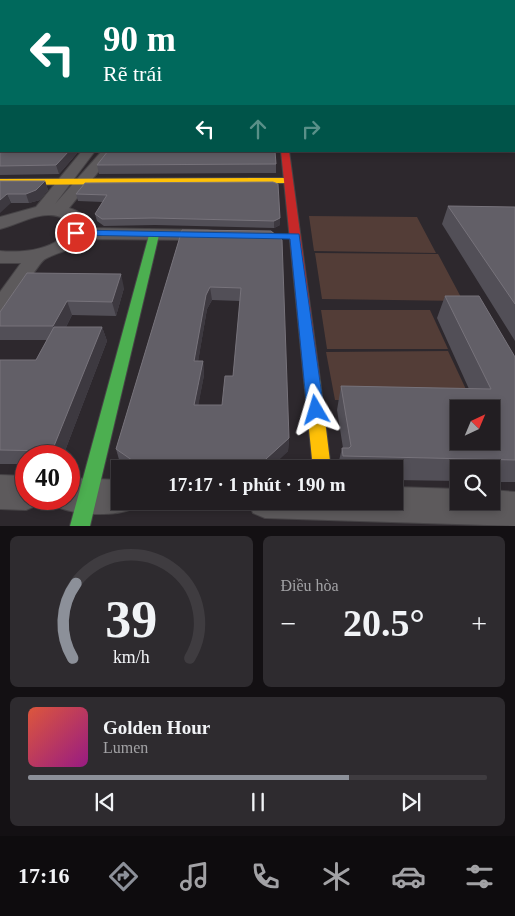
<!DOCTYPE html>
<html lang="vi">
<meta charset="utf-8">
<style>
body{margin:0;font-family:Georgia,serif;background:#2e2b2f;color:#f1f3f6;height:100vh;display:flex;flex-direction:column;font-size:19px;white-space:nowrap}
*{box-sizing:border-box;margin:0}
p{font-size:16px;color:#a2a2a5}
.icon{flex:none;width:28px;height:28px;fill:none;stroke:currentColor;stroke-width:2;stroke-linecap:round;stroke-linejoin:round}
.map{position:relative;height:526px;overflow:hidden}
.side{display:flex;flex-direction:column;gap:10px;padding:10px;background:#131013;flex:1}
.side>*{flex:none}
.guide{position:absolute;left:0px;top:0px;width:515px;height:152px;box-shadow:0 2px 8px #0003,0 0 0 1px #3f3c40;background:#00695c;color:#fff;overflow:hidden}
.needle{width:32px;rotate:44deg}
.tools{position:absolute;left:450px;top:400px;display:grid;gap:10px}
.tools a{display:grid;place-items:center;width:50px;height:50px;border-radius:0px;background:#221e22;box-shadow:0 2px 8px #0003,0 0 0 1px #3f3c40;font-size:25px}
.speed{position:absolute;left:15px;top:445px;display:flex;gap:10px;font-size:25px;font-weight:700;text-align:center}
.speed>*{display:grid;place-content:center;width:65px;height:65px;border-radius:50%;background:#221e22;box-shadow:0 2px 8px #0003,0 0 0 1px #3f3c40;line-height:1}
.speed .limit{border:8px solid #d22;background:#fff;color:#111}
.pin{position:absolute;display:grid;place-items:center;width:42px;height:42px;color:#fff;margin:-21px;border:2px solid #fff;border-radius:50%;box-shadow:0 1px 5px #0007}
.me{position:absolute;width:55px;margin:-28px;rotate:353deg;stroke-linejoin:round;filter:drop-shadow(0 0 4px #0008)}
.turn{display:flex;align-items:center;gap:18px;height:105px;padding:0 20px;font-size:22px}
.turn .icon{width:65px;height:65px;stroke-width:2.5}
.turn b{display:block;font-size:35px;line-height:42px}
.lanes{display:flex;align-items:center;height:48px;padding:0 20px;background:#0003;justify-content:center;gap:25px;direction:ltr}
.lanes .off{opacity:.35}
.big{font-size:38px;font-weight:700;line-height:1.1}
.side .tile{flex:1;display:flex;flex-direction:column;justify-content:center;gap:8px;min-width:0;padding:0 18px;border-radius:8px;background:#2e2b2f}
.side .dial{align-items:center;gap:0}
.dial svg{height:130px;overflow:visible;fill:none;stroke:#3f3c40;stroke-width:7;stroke-linecap:round;text-anchor:middle}
.dial text{fill:#f1f3f6;stroke:none}
.song{display:flex;align-items:center;gap:15px}
.cover{width:60px;height:60px;border-radius:8px;background:linear-gradient(135deg,hsl(10 70% 55%),hsl(310 70% 35%))}
.played{height:5px;border-radius:2px;background:linear-gradient(90deg,#8c9099 70%,#3f3c40 70%)}
.keys{display:flex;justify-content:space-around;direction:ltr}
.heat{display:flex;justify-content:space-between;align-items:center;font-size:28px;direction:ltr}
.side .tiles{flex:1;display:grid;gap:10px;grid-template-columns:1fr 1fr}
.tile:last-child{grid-column:span 2}
.trip{position:absolute;left:111px;top:460px;width:292px;height:50px;border-radius:0px;background:#221e22;box-shadow:0 2px 8px #0003,0 0 0 1px #3f3c40;font-weight:700;line-height:50px;text-align:center}
.tabs{display:flex;height:80px;justify-content:space-around;align-items:center;background:#0e0c0e;color:#a2a2a5}
.tabs .icon{width:35px;height:35px}
.tabs .on{color:#8c9099}
.tabs b{font-size:22px;color:#f1f3f6}
.map>svg:first-child{display:block}
.green{fill:#533d37}
.lines{fill:none;stroke-linecap:round;stroke-linejoin:round}
.street-casing{stroke:#464346;stroke-width:2}
.fast-casing{stroke:#464346;stroke-width:2}
.slow-casing{stroke:#464346;stroke-width:2}
.jam-casing{stroke:#464346;stroke-width:2}
.street{fill:#5d5a5c;fill-rule:evenodd}
.fast{fill:#4caf50;fill-rule:evenodd}
.slow{fill:#ffc107;fill-rule:evenodd}
.jam{fill:#c62828;fill-rule:evenodd}
.wall{fill:#524f57;fill-rule:evenodd}
.shaded-wall{fill:#3d3940}
.building{fill:#625f67;stroke:#77737b;fill-rule:evenodd}
.route{fill:#1a73e8;stroke:#114b97}
</style>
<div class="map">
<svg width="515" height="526" viewBox="0 0 515 526">
<rect width="100%" height="100%" fill="#2d282d"/>
<path class="green" d="M309 216 417 217 436 253 314 251Z
M315 253 438 254 463 301 322 299Z
M321 310H430L448 349H327Z
M448 351 471 400H335L326 352Z"/>
<g class="lines">
<g class="street-casing">
<path id="street" d="M514 99H515V106H514Z
M514 140H515V149H514Z
M82 151H95L55 204 102 151H115L69 208C79 211 87 217 88 228L207 230 213 231 216 235 213 239 207 240 82 239C70 252 60 251 45 259 39 262 14 304 8 313L0 316V292L21 263H0V251C23 253 59 250 70 227L69 222C47 205 22 224 0 229V217L36 207Z
M0 475 26 476V499H41L38 505 26 510 0 509Z
M69 478 120 480V501H135L132 509C112 517 77 515 57 507L54 499H69Z
M395 487 459 489V501H491V490L515 492V526L265 518 253 513 248 501H395Z"/>
</g>
<g class="fast-casing">
<path id="fast" d="M154 232 159 235 90 526H70L149 235Z"/>
</g>
<g class="slow-casing">
<path id="slow" d="M288 178 291 179V183L0 185V179Z
M312 374 317 376 320 380 331 469H313L304 380 307 376Z"/>
</g>
<g class="jam-casing">
<path id="jam" d="M281 151H289L320 380 317 384 312 386 307 384 304 380Z"/>
</g>
<use href="#street" class="street"/>
<use href="#fast" class="fast"/>
<use href="#slow" class="slow"/>
<use href="#jam" class="jam"/>
</g>
<path class="wall" d="M0 74H1V114H0Z
M0 124 79 151 59 174 0 175Z
M276 164V173L99 174 97 165Z
M0 181H45L48 190 40 200 29 203H11Z
M273 182 280 225 274 228 155 225 104 226 97 221 95 214 103 202 78 201 76 194Z
M448 206 515 207V341L442 224Z
M182 230 271 231 289 438 288 451 269 469H129L120 463 116 449ZM212 300 240 301 233 376 222 405H198L204 375 203 361H198L207 309Z
M124 288 116 316 72 315 66 327H102L107 341 63 456H26V464H0V360H36L47 340H0V312Z
M445 296 515 357V482H491V469H459V481L395 480V469H337L342 448H343L337 410 341 386 469 389 437 318Z"/>
<path class="shaded-wall" d="M69 151H79L59 174 56 165Z
M45 181 48 190 40 200 29 203 26 194Z
M7 194 11 203 0 213V200Z
M280 218V225L274 228V221Z
M121 274 124 288 116 316 112 302Z
M210 287 212 300 207 309 196 374 194 361 206 295Z
M67 301 72 315 59 341 53 326Z
M102 327 107 341 63 456H55L52 451Z
M203 361 204 375 196 418 194 405Z
M289 438 288 451 269 469H255Z"/>
<path class="building" d="M0 74H1V107H0Z
M514 74H515V94L514 96Z
M0 124H1V151H69L56 165 0 166Z
M108 151H275L276 164 97 165Z
M0 181H45L36 190 26 194H7L0 200Z
M273 182 278 184 280 218 274 221 153 218 102 219 95 214 107 195 76 194 85 183Z
M448 206 515 207V304Z
M182 230 271 231 282 240 289 438 255 469 139 465 116 449ZM210 287 241 288 233 376H225L222 405H194L203 361H194L206 295Z
M27 273 121 274 112 302 67 301 53 326H0V312Z
M445 296H479L515 357V460L343 456 342 448H349L351 446 341 386 491 389ZM459 409H491V441H459Z
M54 327H102L52 451 0 450V360H36Z"/>
<linearGradient id="sky" x2="0" y2="1"><stop stop-color="#191619"/><stop offset="0.5" stop-color="#464857"/><stop offset="1" stop-color="#464857" stop-opacity="0"/></linearGradient>
<rect width="515" height="148" fill="url(#sky)"/>
<path class="route" d="M76 230 299 234 324 410 321 416 316 418 310 416 307 410 290 239 73 235 71 233 73 231Z"/>
</svg>
<div class="tools">
<a><svg class="needle" viewBox="-14 -14 28 28"><path d="M0-13l5 13h-10z" fill="#e53935"/><path d="M0 13l5-13h-10z" fill="#a2a2a5"/></svg></a>
<a><svg class="icon" aria-label="search" viewBox="0 0 24 24"><circle cx="10" cy="10" r="6"/><path d="M15 15l6 6"/></svg></a>
</div>
<div class="speed"><div class="limit">40</div></div>
<div class="pin" style="left:76px;top:233px;background:#d93025"><svg class="icon" aria-label="arrive" viewBox="0 0 24 24"><path d="M6 21V4h12l-3 4 3 4H6"/></svg></div>
<svg class="me" style="left:316px;top:410px" viewBox="-20 -20 40 40"><path d="M0-17L14 15 0 8-14 15z" fill="#1a73e8" stroke="#fff" stroke-width="4"/></svg>
<div class="trip">17:17 · 1 phút · 190 m</div>
<div class="guide">
<div class="turn"><svg class="icon" aria-label="left" viewBox="0 0 24 24"><path d="M17 20v-9H6M10 6l-5 5 5 5"/></svg><div><b>90 m</b>Rẽ trái</div></div>
<div class="lanes"><svg class="icon" aria-label="left" viewBox="0 0 24 24"><path d="M17 20v-9H6M10 6l-5 5 5 5"/></svg><svg class="icon off" aria-label="ahead" viewBox="0 0 24 24"><path d="M12 20V5M6 11l6-6 6 6"/></svg><svg class="icon off" aria-label="right" viewBox="0 0 24 24"><path d="M7 20v-9h11M14 6l5 5-5 5"/></svg></div>
</div>
</div>
<section class="side">
<div class="tiles">
<div class="tile dial"><svg viewBox="0 0 100 80">
<path d="M14 69A42 42 0 1 1 86 69"/>
<path d="M14 69A42 42 0 0 1 16 23" stroke="#8c9099"/>
<text x="50" y="56" font-size="32" font-weight="700">39</text>
<text x="50" y="72" font-size="11">km/h</text>
</svg></div>
<div class="tile"><p>Điều hòa</p>
<div class="heat"><a>−</a><b class="big">20.5°</b><a>+</a></div>
</div>
<div class="tile">
<div class="song"><i class="cover"></i><div><b>Golden Hour</b><p>Lumen</p></div></div>
<div class="played"></div>
<div class="keys"><svg class="icon" aria-label="previous" viewBox="0 0 24 24"><path d="M18 5L8 12l10 7zM5 5v14"/></svg><svg class="icon" aria-label="pause" viewBox="0 0 24 24"><path d="M8 5v14M16 5v14"/></svg><svg class="icon" aria-label="next" viewBox="0 0 24 24"><path d="M6 5l10 7-10 7zM19 5v14"/></svg></div>
</div>
</div>
</section>
<nav class="tabs">
<b>17:16</b>
<svg class="icon on" aria-label="directions" viewBox="0 0 24 24"><path d="M12 3l9 9-9 9-9-9zM9 14v-3h6M13 9l2 2-2 2"/></svg>
<svg class="icon" aria-label="music" viewBox="0 0 24 24"><path d="M9 18V5l10-2v13"/><circle cx="6" cy="18" r="3"/><circle cx="16" cy="16" r="3"/></svg>
<svg class="icon" aria-label="phone" viewBox="0 0 24 24"><path d="M5 4h4l2 5-3 2q2 4 5 5l2-3 5 2v4C11 20 4 13 5 4z"/></svg>
<svg class="icon" aria-label="climate" viewBox="0 0 24 24"><path d="M12 3v18M4 7l16 10M4 17L20 7"/></svg>
<svg class="icon" aria-label="car" viewBox="0 0 24 24"><path d="M5 17H2v-5l4-1 3-4h7l3 4 3 1v5h-3M9 17h6M6 11h13"/><circle cx="7" cy="17" r="2"/><circle cx="17" cy="17" r="2"/></svg>
<svg class="icon" aria-label="filters" viewBox="0 0 24 24"><path d="M4 7h16M4 17h16"/><circle cx="9" cy="7" r="2"/><circle cx="15" cy="17" r="2"/></svg>
</nav>
